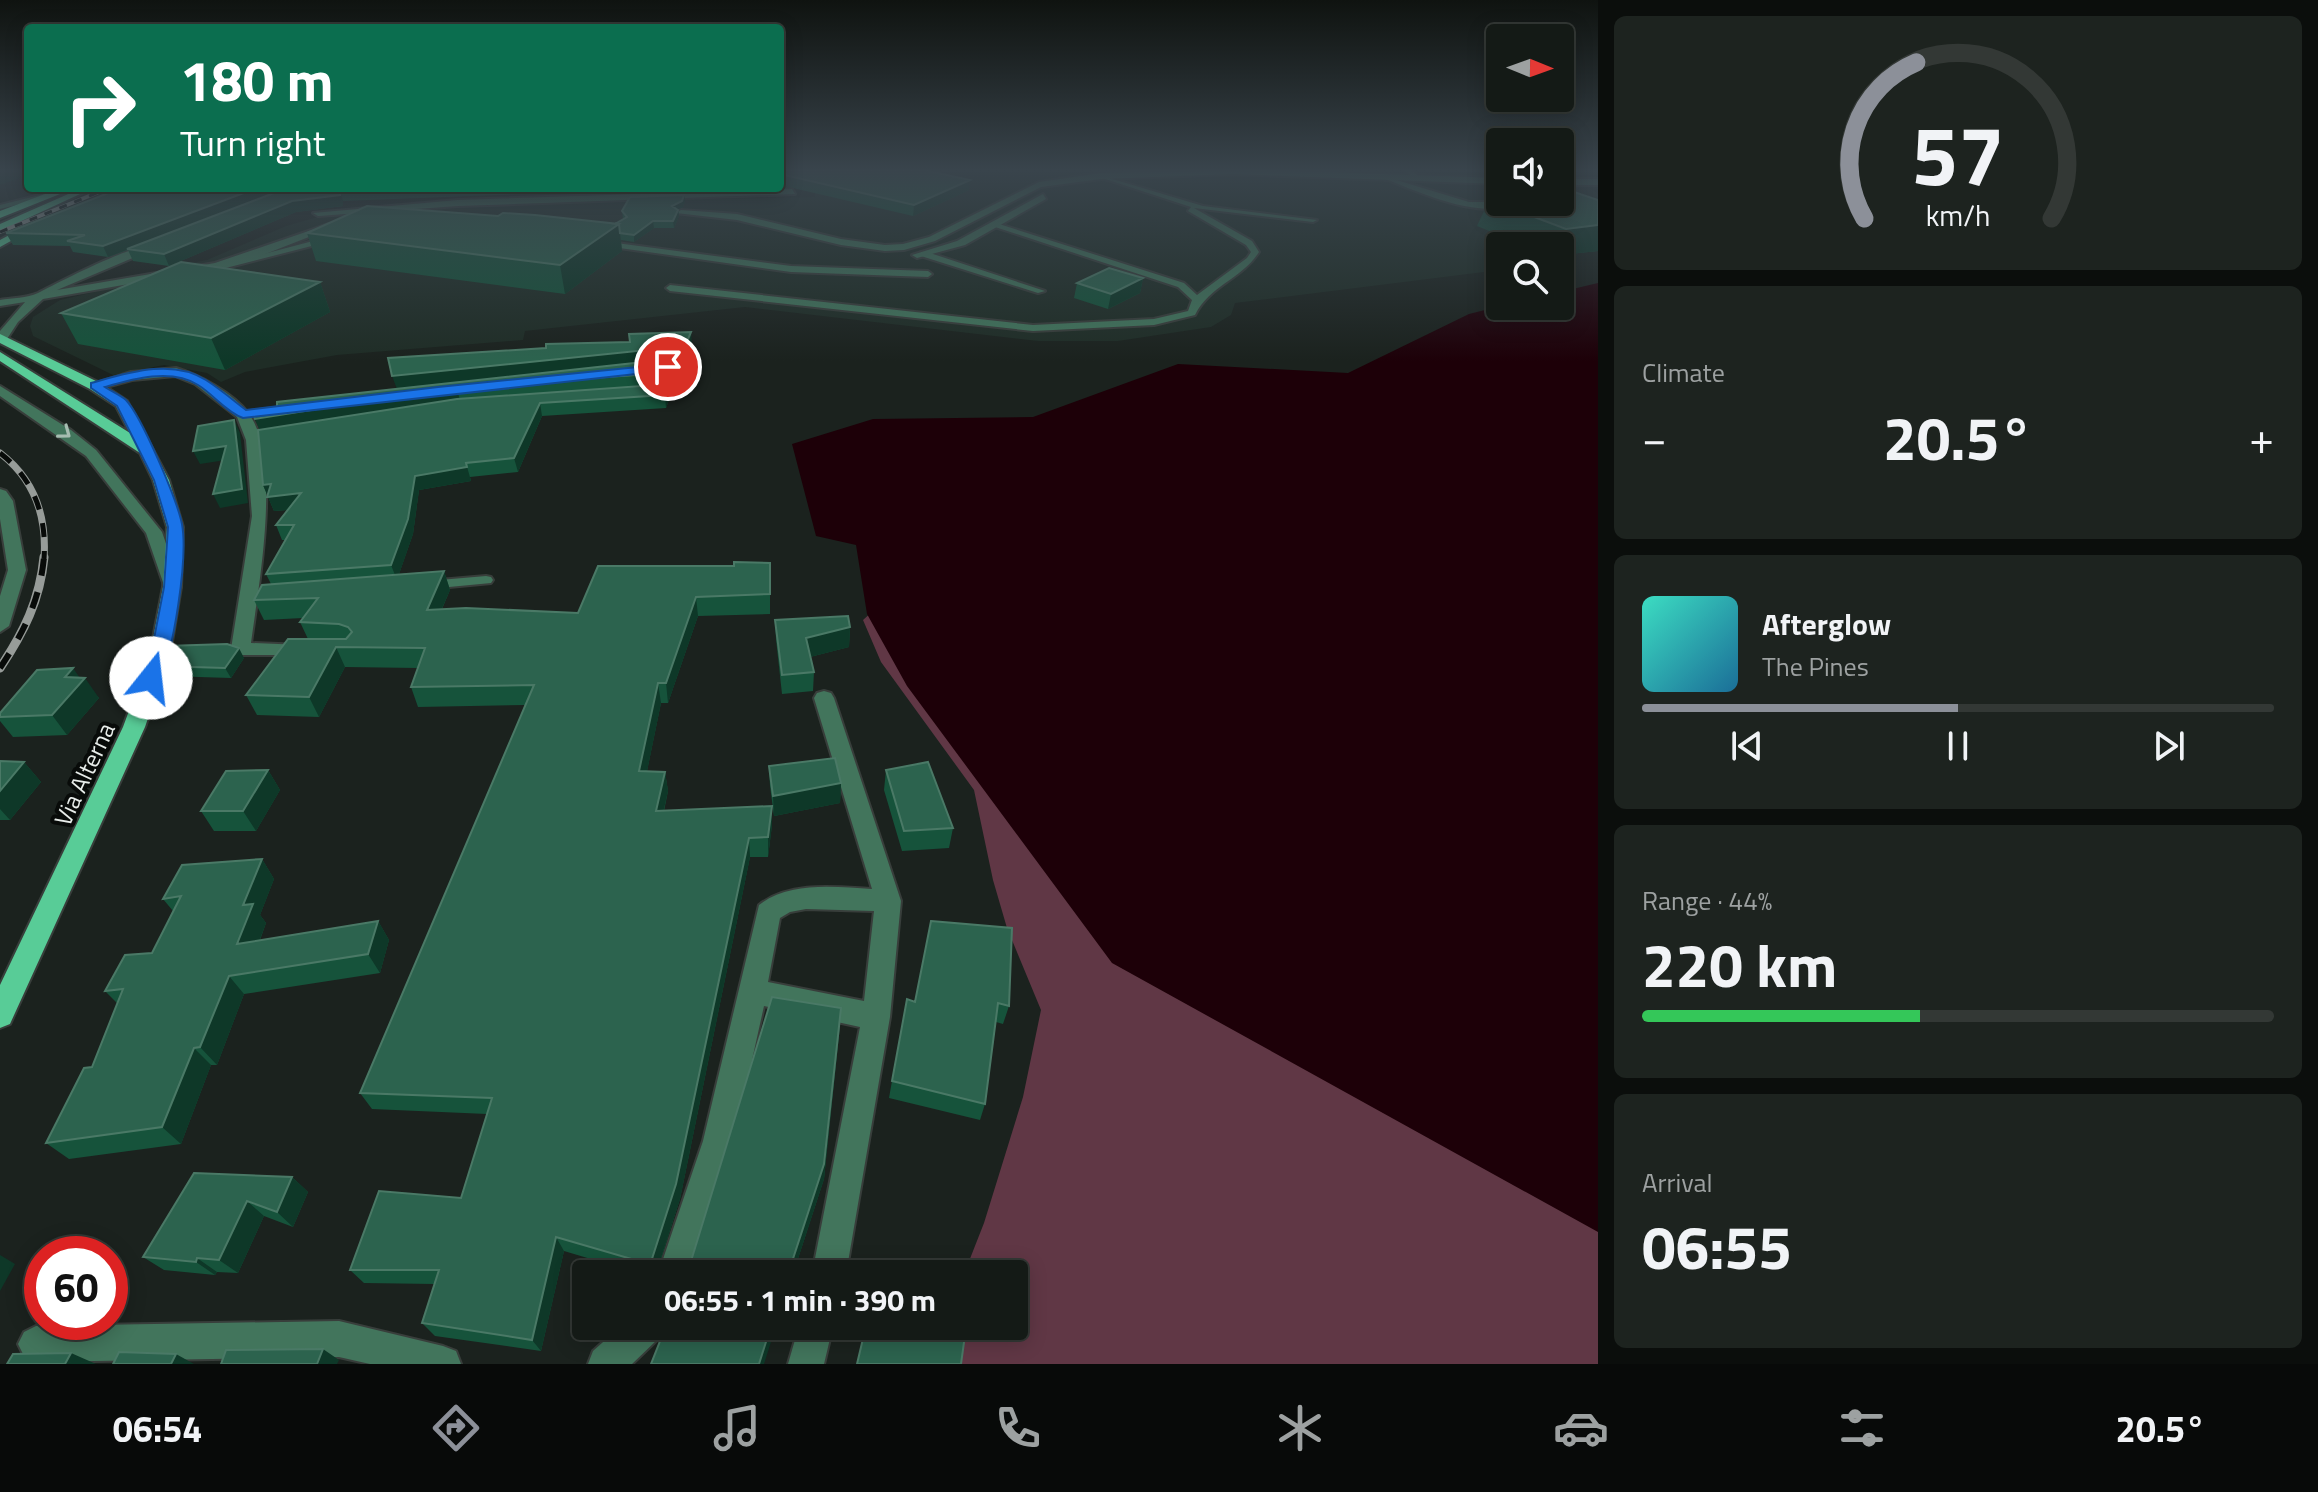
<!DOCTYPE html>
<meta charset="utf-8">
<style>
body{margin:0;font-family:"Titillium Web",sans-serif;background:#1d231f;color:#f1f3f6;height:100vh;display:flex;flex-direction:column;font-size:30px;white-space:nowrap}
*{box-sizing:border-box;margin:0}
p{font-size:26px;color:#9da1a1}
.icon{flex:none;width:44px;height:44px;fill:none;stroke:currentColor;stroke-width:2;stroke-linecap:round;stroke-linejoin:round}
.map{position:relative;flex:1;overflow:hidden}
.sheet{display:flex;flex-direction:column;gap:16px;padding:16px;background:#0b0e0c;width:720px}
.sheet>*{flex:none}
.top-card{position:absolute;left:24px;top:24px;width:760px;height:168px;border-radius:8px;box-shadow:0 4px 20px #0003,0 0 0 2px #333835;background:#0b6e4f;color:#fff;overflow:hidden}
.needle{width:52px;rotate:91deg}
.fabs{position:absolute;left:1486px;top:24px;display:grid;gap:16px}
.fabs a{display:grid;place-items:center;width:88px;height:88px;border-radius:8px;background:#141a16;box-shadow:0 4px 20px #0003,0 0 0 2px #333835;font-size:40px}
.speed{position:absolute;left:24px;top:1236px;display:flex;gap:16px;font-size:40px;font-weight:700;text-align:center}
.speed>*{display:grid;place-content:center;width:104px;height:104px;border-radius:50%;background:#141a16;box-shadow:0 4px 20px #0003,0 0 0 2px #333835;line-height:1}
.speed .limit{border:12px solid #d22;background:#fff;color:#111}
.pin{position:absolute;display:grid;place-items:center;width:68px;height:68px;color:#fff;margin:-34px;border:4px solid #fff;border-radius:50%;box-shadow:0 2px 8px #0007}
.me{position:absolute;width:88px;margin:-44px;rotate:16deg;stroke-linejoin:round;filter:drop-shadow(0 0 6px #0008)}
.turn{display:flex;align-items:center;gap:28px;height:168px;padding:0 24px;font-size:36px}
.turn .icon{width:104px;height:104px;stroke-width:2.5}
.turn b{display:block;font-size:56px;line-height:68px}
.big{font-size:60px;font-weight:700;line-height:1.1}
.sheet .tile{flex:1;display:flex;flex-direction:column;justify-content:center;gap:12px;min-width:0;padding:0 28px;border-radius:12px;background:#1d231f}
.sheet .dial{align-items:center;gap:0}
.dial svg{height:208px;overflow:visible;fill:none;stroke:#333835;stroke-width:7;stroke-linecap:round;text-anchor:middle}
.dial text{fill:#f1f3f6;stroke:none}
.song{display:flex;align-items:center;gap:24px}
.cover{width:96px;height:96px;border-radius:12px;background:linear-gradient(135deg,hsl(170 70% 55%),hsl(200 70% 35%))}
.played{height:8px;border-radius:4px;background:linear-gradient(90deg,#8c9099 50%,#333835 50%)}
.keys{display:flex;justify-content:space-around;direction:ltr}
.heat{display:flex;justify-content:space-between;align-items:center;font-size:44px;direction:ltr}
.charge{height:12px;border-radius:6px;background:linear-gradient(90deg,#34c759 44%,#333835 0)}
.trip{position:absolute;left:572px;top:1260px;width:456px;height:80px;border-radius:8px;background:#141a16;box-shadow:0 4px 20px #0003,0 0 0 2px #333835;font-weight:700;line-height:80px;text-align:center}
.dock{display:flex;height:128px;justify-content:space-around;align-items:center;background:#080a09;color:#9da1a1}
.dock .icon{width:56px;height:56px}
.dock .active{color:#8c9099}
.dock b{font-size:36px;color:#f1f3f6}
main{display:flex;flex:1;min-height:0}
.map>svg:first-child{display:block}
.built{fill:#1f2d26}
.green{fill:#603745}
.water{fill:#1d0008}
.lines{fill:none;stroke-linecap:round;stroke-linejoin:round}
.service-casing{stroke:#383e3b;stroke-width:4}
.minor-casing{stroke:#383e3b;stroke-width:4}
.primary-casing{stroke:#383e3b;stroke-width:4}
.trunk-casing{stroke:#383e3b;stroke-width:4}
.service{fill:#42755c;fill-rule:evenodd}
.minor{fill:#42755c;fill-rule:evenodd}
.primary{fill:#58cc97;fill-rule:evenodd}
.trunk{fill:#5cdda3;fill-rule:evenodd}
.rail-far2-casing{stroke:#979c99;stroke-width:4}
.rail-far1-casing{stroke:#979c99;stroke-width:7}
.rail-casing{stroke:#979c99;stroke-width:9}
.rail-far2{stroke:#080b09;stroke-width:3;stroke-dasharray:8;stroke-linecap:butt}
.rail-far1{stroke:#080b09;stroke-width:5;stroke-dasharray:14;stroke-linecap:butt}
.rail{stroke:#080b09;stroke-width:6;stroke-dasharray:17;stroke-linecap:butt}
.wall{fill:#16533b}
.shaded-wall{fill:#0e3828}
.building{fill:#2c634e;stroke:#4a7966;stroke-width:2}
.oneway{stroke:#a6bdb1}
.route{fill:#1a73e8;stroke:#114b97;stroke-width:2}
.labels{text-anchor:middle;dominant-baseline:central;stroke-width:8;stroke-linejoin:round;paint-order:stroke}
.street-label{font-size:24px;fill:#e8edea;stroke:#080b09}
</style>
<main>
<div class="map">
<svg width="1598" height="1364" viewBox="0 0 1598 1364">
<rect width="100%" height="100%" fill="#1b221e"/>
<path class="built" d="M887 170H1500V202H1560V171L1598 172V189L1593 190 1598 194V249L1560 255V246H1500V270L1235 303 1231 315 1211 327 1118 341H1038L745 307 525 331 523 340 337 355 245 372 221 382 207 373 164 365 113 375 33 336 30 326 33 317 60 300 168 275 165 268 207 260 286 226 314 218 352 212 481 203 815 197V179Z"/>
<path class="green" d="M884 601 1598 640V1364H953L956 1326H1014V1274H964L984 1223 1023 1097 1041 1010 1007 928 993 880 974 790 881 662 863 620Z"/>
<path class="water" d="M1598 283V1232L1112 963 907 686 867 614 856 545 816 536 792 444 873 419 1033 417 1178 364 1348 373 1469 314 1501 306H1560V292Z"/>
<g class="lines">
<g class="service-casing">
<path id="service" d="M1403 170H1411L1421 178 1416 179Z
M1099 175 1203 206 1317 220 1313 222 1194 208 1252 241 1259 252C1242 279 1210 285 1195 315L1154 325 1033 331 670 291 666 288 670 285 1033 325 1154 319 1188 311 1192 300 1178 287 989 225 996 223 1184 283 1197 295 1247 258 1251 252 1246 245 1188 211 1191 207 1099 177Z
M1383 176 1469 202H1526C1482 222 1424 194 1383 178Z
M60 190 62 193 0 209V205Z
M332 236 335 240 218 270 214 267Z
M601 241 791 266 928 271 932 274 928 277 791 272 598 245Z
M921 252H927L1045 291 1038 293 921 256Z
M297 405 302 408 301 410 243 418 237 415 243 412Z
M486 576 491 577 493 580 491 583 428 589 421 585 428 581Z"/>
</g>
<g class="minor-casing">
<path id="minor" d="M1262 170 1500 178V184L1233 174 1101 179 1041 187 935 241 904 250 885 251 841 245 737 220 676 213 681 210 737 214 841 239 885 245 903 244 929 237 1039 182 1101 173Z
M1560 179H1598V185H1560Z
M792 189 795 194 458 206 318 216 313 213 458 200Z
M1043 194 1046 199 965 245 917 258 912 255 957 241Z
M329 224 337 226 250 260 215 269 43 299 18 322 5 342H0V331L25 302 0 306V300C12 298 27 298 38 293 58 283 144 237 161 246L57 290 215 263Z
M176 368C199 375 233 393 248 413 283 456 258 590 251 643L303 645 313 651 310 655H241L231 649 252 516 246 440 237 417 195 384 175 376 132 380 95 390 88 386 131 372Z
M0 386 71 430 96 450 162 532 181 587 178 591H166L146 533 86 456 0 396Z
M0 489 6 491 13 501 26 570 9 626 0 632V596L8 570 0 519Z
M824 691 831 693 834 698 901 901 890 1017 846 1274H812L860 1027 764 1006 734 1141 692 1274H658L703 1141 759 905C790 881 835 887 872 889L814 698 817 693ZM806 909 874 911 864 1001 768 982 780 918 790 912Z
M339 1321 443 1346 456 1351 461 1364H370L339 1357 36 1362 24 1356 18 1344 24 1332 36 1326Z
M621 1326H664L659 1338 632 1364H588L593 1351Z
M799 1326H833L824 1364H788Z"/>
</g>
<g class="primary-casing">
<path id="primary" d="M82 188H93L0 231V224Z
M28 225 36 227 0 247V240Z
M0 334 100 383 127 401 169 480 183 527 181 587 170 654 145 727 10 1024 0 1028V985L123 727 150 654 163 587 167 527 153 480 140 453 0 361V352L130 433 116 406 90 389 0 343Z"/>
</g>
<g class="trunk-casing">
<path id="trunk" d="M61 188H75L0 218V211Z"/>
</g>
<use href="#service" class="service"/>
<use href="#minor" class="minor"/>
<use href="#primary" class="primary"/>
<use href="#trunk" class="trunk"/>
<g class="rail-far2-casing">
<path id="rail-far2" d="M0 232 109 188"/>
</g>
<g class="rail-far1-casing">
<path id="rail-far1" d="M0 453C34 479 47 516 44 559"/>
</g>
<g class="rail-casing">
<path id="rail" d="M0 668C24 632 40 600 44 557"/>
</g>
<use href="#rail-far2" class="rail-far2"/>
<use href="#rail-far1" class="rail-far1"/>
<use href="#rail" class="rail"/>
</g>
<path class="wall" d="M780 170 969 190 913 216 780 185Z
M121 188H679L343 201V206L296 212 169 266 133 261 128 250 108 257 73 252 70 246 13 245 6 233Z
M684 195 685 201 683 207 678 210 679 216 674 228H654L634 242 621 240 622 251 565 294 316 261 307 233 615 224 623 219 622 211Z
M1489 200H1598V251L1560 255V246H1526L1477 226Z
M1143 278 1140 293 1108 309 1074 298 1077 283Z
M320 282 330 312 225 370 78 344 61 313Z
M692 345 674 389 669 386 670 397 666 408 542 416 518 472 470 477 471 481 419 490 413 534 399 574 444 571 450 590 442 609 578 613 734 566 770 563V614L698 616 668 703H661L647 771 665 772 668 791 664 811 772 806V825L768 857H750L680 1199 660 1262 691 1261 840 1026 824 1179 793 1274H641L564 1251 541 1351 435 1336 422 1323 435 1284 364 1283 350 1270 461 1198 487 1114 372 1109 360 1093 525 705 418 707 411 687 418 668 345 667 319 717 257 715 246 695 308 639 300 622 303 618 264 620 254 600 271 584 266 574 285 540H282L276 525 288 510 274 511 263 485 260 430 254 416 397 389Z
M775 620 850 627 849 647 810 657 814 672 813 691 782 694 776 639Z
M244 658 231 678 166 676 159 666Z
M80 678 99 698 67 735 13 737 0 721V713Z
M0 761 24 762 41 782 10 820H0Z
M769 766 841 783 840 803 774 816 770 786Z
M268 770 280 790 256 831H214L201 811Z
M886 770 953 828 949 848 902 851 884 790Z
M262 859 274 879 260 915 266 923 260 940 378 921 389 940 380 973 244 994 217 1065H211L181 1144 69 1159 46 1143 92 1067 117 1003 105 991 152 953 173 911 163 899Z
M931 921 1009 1006 1003 1024 996 1022 985 1104 980 1120 889 1098 892 1081 915 1002Z
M292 1177 308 1192 293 1227 264 1216 238 1273 217 1272 215 1275 164 1270 143 1257Z"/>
<path class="shaded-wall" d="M0 170H28V175L0 185Z
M970 180 969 190 913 216 914 205Z
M257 188H289L108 257 103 246Z
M340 190 343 201V206L296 212 169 266 164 254 292 201Z
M684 195 685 201 683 207 673 212 672 206Z
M678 210 679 216 674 228 673 221Z
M653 221 654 228 634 242V235Z
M619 224 622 251 565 294 560 265Z
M1598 225V251L1560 255V246H1557L1566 229Z
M1143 278 1140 293 1108 309 1111 294Z
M320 282 330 312 225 370 211 338Z
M691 332 692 345 674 389 673 375Z
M666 348 668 361 397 389 392 376Z
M669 384 670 397 666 408 665 395Z
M456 387 460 400 261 433 255 419Z
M540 403 542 416 518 472 514 458Z
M234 420 240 433 248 503 220 508 213 494Z
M226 446 232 459 200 464 193 451Z
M466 463 471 481 419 490 413 534 397 580 391 565 415 476Z
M271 484 301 493 307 508 274 511 263 485Z
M444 571 450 590 433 629 427 610Z
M696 597 698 616 668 703 666 683Z
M850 627 849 647 806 658V638Z
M336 647 345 667 319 717 309 697Z
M239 648 244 658 231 678 225 668Z
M73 668 82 681 85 678 99 698 67 735 52 715 65 677Z
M658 683 661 703 643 791 639 771Z
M24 762 41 782 10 820 0 809V791Z
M268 770 280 790 256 831 243 811Z
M665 772 668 791 659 831 656 811Z
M841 783 840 803 774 816 773 796Z
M772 806V825L768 857V837Z
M749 838 750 857 680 1199 658 1267 651 1262Z
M262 859 274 879 260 915 266 923 251 963 237 944 243 905Z
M378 921 389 940 380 973 368 954Z
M229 976 244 994 217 1065 200 1047Z
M841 1008 824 1179 793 1274H788Z
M194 1048 211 1065 181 1144 162 1127Z
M292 1177 308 1192 293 1227 277 1212Z
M247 1201 264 1216 238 1273 219 1260Z
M556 1237 564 1251 541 1351 532 1340Z
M0 1255 15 1264 0 1291Z
M197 1258 217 1272 215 1275 196 1262Z
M771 1326H776L764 1364H759Z
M323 1349 339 1360 337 1364H317Z
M71 1353 96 1364H65Z
M176 1354 194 1364H171Z"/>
<path class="building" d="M780 170H924L970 180 914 205 780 174Z
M121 188H257L103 246 67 241 85 235 6 233Z
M287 188H403L340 190V195L292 201 164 254 127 249Z
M1574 192 1598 200V225L1566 229 1489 200 1500 199V202H1560V193Z
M684 195 682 201 672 206 678 210 673 221H653L634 235 620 233 619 224H615L627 217 622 211 630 197Z
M367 206 498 216 503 213 535 215 619 224 560 265 307 233Z
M181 262 320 282 211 338 61 313Z
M1109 268 1143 278 1111 294 1077 283Z
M691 332 673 375 667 373 456 387 255 419 254 416 277 412V402L671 359 675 353 666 348 392 376 388 358 546 348V344L630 342 629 334Z
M669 384 665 395 540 403 514 458 466 463 467 467 415 476 408 519 391 565 266 574 294 525H276L301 493 267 497 271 484 263 485 258 430 457 399Z
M234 420 242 489 213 494 226 446 193 451 198 426Z
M734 562 770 563V594L696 597 666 683H658L639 771 665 772 656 811 772 806 768 837 749 838 676 1184 651 1262 691 1261 772 997 841 1008 824 1164 788 1274H683L556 1237 532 1340 422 1323 439 1270H350L379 1191 461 1198 492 1098 360 1093 534 685 411 687 425 648 336 647 309 697 246 695 288 639H346L352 632 348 627 339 624 300 622 318 598 254 600 262 585 444 571 427 610 466 608 578 613 598 566H734Z
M848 616 850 627 806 638 814 672 782 675 775 620Z
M227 644 239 648 225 668 159 666 166 646Z
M73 668 65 677 85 678 52 715 0 717V713L37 670Z
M835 758 841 783 773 796 769 766Z
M0 761 24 762 0 791Z
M928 762 953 828 904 831 886 770Z
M268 770 243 811H201L226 771Z
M262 859 243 905 253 904 237 944 378 921 368 954 229 976 200 1047 194 1048 162 1127 46 1143 84 1068 92 1067 123 989 105 991 125 955 152 953 181 896 163 899 182 865Z
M931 921 1012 928 1009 1006 998 1003 985 1104 892 1081 907 999 915 1002Z
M194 1173 292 1177 277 1212 247 1201 219 1260 197 1258 196 1262 143 1257Z
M666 1326H771L759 1364H651Z
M866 1326H958L966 1328 961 1364H857Z
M323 1349 317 1364H221L226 1350Z
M119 1352 176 1354 171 1364H113Z
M71 1353 65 1364H7L13 1354Z"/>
<defs><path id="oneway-chevron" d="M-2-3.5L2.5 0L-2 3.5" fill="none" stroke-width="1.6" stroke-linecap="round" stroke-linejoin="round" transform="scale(2)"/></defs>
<use class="oneway" href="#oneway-chevron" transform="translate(65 433) rotate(37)"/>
<linearGradient id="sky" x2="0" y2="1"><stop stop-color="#0f1310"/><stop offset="0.47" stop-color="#39444c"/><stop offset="1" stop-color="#39444c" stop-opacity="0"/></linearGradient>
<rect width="1598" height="361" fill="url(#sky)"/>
<path class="route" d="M668 364 674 367 672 370 243 418C226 412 213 394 198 385 171 368 133 379 105 387 111 391 120 395 126 400 142 417 177 500 182 524 188 557 174 654 158 683L151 685 142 678 151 654 164 587 168 527 154 480 117 406 91 388V383C127 373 172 358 206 380 220 389 233 400 246 410L438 387Z"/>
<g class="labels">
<g class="street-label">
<text transform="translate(84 774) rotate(-65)">Via Alterna</text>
</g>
</g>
</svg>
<div class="fabs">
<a><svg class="needle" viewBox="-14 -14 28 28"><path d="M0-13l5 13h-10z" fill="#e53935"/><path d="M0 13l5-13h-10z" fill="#9da1a1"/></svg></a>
<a><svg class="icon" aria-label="sound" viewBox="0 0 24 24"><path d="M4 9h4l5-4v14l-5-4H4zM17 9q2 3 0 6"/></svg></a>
<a><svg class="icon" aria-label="search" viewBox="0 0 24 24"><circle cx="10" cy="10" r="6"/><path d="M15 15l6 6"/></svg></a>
</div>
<div class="speed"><div class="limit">60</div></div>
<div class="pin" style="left:668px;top:367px;background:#d93025"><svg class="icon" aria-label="arrive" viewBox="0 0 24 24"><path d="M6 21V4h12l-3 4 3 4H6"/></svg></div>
<svg class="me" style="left:151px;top:678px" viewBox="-20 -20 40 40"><circle r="19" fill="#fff"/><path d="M0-13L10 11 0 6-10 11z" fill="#1a73e8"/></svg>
<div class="trip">06:55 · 1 min · 390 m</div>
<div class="top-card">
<div class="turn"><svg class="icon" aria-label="right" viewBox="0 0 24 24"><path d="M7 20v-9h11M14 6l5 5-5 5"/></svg><div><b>180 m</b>Turn right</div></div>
</div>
</div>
<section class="sheet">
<div class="tile dial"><svg viewBox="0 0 100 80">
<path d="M14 69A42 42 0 1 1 86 69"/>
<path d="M14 69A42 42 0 0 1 34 9" stroke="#8c9099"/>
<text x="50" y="56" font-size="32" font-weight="700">57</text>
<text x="50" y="72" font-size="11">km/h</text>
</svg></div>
<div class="tile"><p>Climate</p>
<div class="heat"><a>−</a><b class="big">20.5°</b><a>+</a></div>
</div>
<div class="tile">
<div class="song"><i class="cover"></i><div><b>Afterglow</b><p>The Pines</p></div></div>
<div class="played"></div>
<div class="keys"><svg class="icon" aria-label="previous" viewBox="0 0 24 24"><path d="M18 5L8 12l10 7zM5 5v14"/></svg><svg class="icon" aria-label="pause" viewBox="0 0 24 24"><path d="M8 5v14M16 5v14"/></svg><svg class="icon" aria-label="next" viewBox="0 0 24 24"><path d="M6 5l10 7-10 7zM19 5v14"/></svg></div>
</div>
<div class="tile"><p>Range · 44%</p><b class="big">220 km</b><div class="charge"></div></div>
<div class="tile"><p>Arrival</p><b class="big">06:55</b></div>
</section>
</main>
<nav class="dock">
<b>06:54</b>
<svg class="icon active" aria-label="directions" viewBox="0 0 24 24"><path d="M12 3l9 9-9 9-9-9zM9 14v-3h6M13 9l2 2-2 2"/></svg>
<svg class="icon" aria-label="music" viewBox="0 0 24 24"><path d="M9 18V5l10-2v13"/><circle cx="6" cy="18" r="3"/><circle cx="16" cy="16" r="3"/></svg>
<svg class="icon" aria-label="phone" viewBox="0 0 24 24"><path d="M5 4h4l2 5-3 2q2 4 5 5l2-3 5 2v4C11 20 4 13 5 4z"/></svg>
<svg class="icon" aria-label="climate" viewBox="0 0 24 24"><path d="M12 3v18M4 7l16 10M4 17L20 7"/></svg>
<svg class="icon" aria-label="car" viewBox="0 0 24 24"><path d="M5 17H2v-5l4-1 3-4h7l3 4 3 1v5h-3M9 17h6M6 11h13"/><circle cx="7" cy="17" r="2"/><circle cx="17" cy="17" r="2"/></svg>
<svg class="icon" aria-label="filters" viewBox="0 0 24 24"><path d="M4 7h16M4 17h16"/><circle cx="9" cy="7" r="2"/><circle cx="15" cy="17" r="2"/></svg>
<b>20.5°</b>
</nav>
